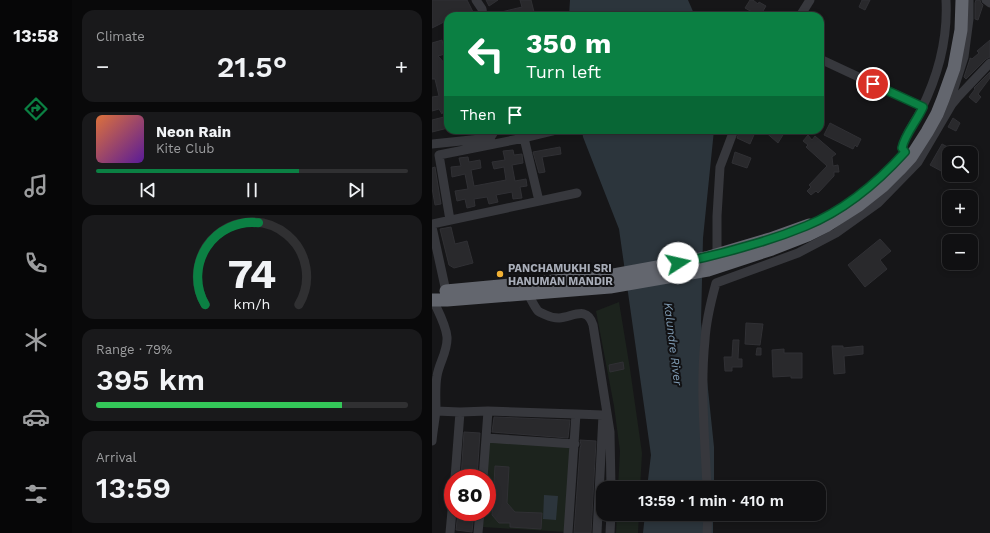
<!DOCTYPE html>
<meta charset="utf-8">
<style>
body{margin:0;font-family:"Work Sans",sans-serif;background:#19191b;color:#f1f3f6;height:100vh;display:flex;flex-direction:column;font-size:15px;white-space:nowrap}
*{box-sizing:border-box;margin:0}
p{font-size:13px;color:#9c9d9f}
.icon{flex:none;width:22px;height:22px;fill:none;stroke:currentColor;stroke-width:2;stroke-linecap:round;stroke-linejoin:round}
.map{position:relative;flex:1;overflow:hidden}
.sheet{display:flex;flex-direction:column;gap:10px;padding:10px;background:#09090a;width:360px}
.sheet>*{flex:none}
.hud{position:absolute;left:12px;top:12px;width:380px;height:122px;border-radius:12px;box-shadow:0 2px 6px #0003,0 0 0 1px #303032;background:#0b8043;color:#fff;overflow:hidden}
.buttons{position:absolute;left:510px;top:146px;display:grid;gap:8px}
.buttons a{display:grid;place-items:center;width:36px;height:36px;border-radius:8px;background:#101012;box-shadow:0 2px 6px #0003,0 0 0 1px #303032;font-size:20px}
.speed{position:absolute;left:12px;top:469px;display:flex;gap:8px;font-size:20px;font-weight:700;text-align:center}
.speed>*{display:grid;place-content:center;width:52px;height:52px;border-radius:50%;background:#101012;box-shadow:0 2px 6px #0003,0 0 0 1px #303032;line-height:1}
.speed .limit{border:6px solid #d22;background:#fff;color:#111}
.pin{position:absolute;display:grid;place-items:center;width:34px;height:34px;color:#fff;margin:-17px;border:2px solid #fff;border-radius:50%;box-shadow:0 1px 4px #0007}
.me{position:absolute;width:44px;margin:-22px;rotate:80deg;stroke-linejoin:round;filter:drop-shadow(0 0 3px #0008)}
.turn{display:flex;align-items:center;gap:14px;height:84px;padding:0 16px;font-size:18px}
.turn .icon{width:52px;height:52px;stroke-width:2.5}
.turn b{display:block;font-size:28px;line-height:34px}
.then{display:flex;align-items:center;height:38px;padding:0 16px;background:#0003;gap:8px;font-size:15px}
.big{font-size:30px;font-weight:600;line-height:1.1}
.sheet .card{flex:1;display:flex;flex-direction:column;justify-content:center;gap:6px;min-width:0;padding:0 14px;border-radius:12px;background:#19191b}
.sheet .dial{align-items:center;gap:0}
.dial svg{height:104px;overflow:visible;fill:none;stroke:#303032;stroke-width:7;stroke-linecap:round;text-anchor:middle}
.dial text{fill:#f1f3f6;stroke:none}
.song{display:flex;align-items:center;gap:12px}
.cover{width:48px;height:48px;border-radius:6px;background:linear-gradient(135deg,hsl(20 70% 55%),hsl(270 70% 35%))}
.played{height:4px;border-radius:2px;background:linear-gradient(90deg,#0b8043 65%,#303032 65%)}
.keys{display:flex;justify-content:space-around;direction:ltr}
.heat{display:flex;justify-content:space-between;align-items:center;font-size:22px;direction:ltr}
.charge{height:6px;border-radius:3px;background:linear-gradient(90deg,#34c759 79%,#303032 0)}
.trip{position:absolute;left:164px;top:481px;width:230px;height:40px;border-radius:12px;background:#101012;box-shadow:0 2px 6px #0003,0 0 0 1px #303032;font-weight:600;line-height:40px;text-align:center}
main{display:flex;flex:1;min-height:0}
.tabs{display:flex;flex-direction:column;width:72px;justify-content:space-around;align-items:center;background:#060607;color:#9c9d9f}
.tabs .icon{width:28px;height:28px}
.tabs .current{color:#0b8043}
.tabs b{font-size:18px;color:#f1f3f6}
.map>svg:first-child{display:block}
.green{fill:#1c231d}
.water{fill:#2c353c}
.building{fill:#29292c;stroke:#303034}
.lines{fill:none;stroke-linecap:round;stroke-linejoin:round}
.minor{stroke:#37383d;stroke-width:9}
.highway{stroke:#63666e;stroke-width:13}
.route-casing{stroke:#07532c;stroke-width:10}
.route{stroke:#0b8043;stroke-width:7}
.poi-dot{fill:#f2b134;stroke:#111113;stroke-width:1.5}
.labels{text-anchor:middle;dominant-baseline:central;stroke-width:4;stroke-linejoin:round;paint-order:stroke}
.poi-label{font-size:11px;font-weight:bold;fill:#a8adb8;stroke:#111113;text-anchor:start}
.water-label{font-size:12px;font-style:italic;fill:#7f9bb3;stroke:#111113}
</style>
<main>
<nav class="tabs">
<b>13:58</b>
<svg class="icon current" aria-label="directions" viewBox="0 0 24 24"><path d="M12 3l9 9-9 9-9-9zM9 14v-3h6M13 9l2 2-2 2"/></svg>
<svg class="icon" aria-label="music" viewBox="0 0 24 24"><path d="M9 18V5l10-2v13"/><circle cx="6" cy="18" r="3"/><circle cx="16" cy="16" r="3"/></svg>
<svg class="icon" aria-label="phone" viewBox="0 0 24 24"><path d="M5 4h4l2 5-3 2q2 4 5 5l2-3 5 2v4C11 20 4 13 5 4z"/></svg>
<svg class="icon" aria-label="climate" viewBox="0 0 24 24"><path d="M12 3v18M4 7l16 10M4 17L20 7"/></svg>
<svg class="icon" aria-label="car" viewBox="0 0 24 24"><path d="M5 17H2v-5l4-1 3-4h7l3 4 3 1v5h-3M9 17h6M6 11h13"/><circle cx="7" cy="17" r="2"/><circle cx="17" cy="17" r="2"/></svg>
<svg class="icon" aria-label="filters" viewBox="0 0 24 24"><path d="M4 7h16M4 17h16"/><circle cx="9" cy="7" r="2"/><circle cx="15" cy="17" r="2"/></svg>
</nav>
<section class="sheet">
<div class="card"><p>Climate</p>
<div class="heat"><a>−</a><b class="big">21.5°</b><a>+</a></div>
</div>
<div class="card">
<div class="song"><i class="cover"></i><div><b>Neon Rain</b><p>Kite Club</p></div></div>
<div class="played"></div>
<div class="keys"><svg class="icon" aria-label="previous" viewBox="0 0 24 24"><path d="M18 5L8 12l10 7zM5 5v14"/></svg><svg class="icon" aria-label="pause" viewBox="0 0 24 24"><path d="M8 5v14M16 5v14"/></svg><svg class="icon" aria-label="next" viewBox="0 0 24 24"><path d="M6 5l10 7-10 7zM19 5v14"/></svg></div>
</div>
<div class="card dial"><svg viewBox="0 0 100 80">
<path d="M14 69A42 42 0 1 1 86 69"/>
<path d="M14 69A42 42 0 0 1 55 6" stroke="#0b8043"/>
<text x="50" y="56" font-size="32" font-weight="700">74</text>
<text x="50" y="72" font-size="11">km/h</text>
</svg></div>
<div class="card"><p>Range · 79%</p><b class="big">395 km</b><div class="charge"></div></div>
<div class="card"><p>Arrival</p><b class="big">13:59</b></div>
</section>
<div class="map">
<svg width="558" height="533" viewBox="0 0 558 533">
<rect width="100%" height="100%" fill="#161618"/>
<path class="green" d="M187 302 198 369 210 453 208 488H186L188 451 182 406 164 311Z
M57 442 140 447 134 532 51 527 52 512H55V478Z
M185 514H207L206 533H184Z"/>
<path class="water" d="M138 0H256L263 16H137Z
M150 130H282L271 238 269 322 282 447V488H215L219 455 187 229 151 137Z
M112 495 126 496 124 520 111 519Z
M213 514H281V533H211Z"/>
<path class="building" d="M0 0H35L42 14 37 16H16V20L0 28Z
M54 0H66L57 6Z
M88 0H99L103 16H61V14L90 7Z
M318 0H321L326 4 327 2 334 6 328 16H327L313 8Z
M430 0H438L433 10 427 7Z
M544 0H548L549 3 551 5 546 20 543 19V3Z
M10 40 13 54 6 56 16 67V72L12 76 16 91V106L13 105 10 114 7 109 0 111V97L7 96 3 79H0V43Z
M558 40V57L554 59 534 79 532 77 538 59V58L540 59 547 53 545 51Z
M558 72V78L546 94 549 97 544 103 537 97 543 89 542 88Z
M16 116V128L0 132V120Z
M521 118 528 123 524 131 516 127Z
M398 123 429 139 425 147 423 145 421 149 392 135Z
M308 130H324L318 144 305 138Z
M331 130H354L346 143Z
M376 135 380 140 383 136 404 154 400 157 401 166 406 165 407 172H402V176L386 193 384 191 379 195 375 191 379 187 377 185 395 166 374 147 376 145 371 141Z
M510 144 527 153H517V162L511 172 498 165Z
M128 147 129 154 110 157 113 172 107 173 101 152Z
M81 150 82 155 90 154 91 163 80 165 83 181 94 179 95 186 88 187 90 198 81 199 80 192 64 195 66 202 57 204 55 197 42 199 43 206 35 208 33 199 25 201 23 191 36 189 33 174 20 177 19 167 29 166 27 158 36 157 37 162 48 160 49 168 39 170 42 186 74 180 72 167 62 169 60 162 73 160 71 151Z
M303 152 319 158 315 168 300 163Z
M3 167 9 204 3 205 0 188V168Z
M19 227 23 244 35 241 41 263 22 268 17 265 8 229Z
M448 239 459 251 448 260 455 269 433 287 416 265Z
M314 323 331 324 328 345 313 344Z
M301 340H307L306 359H310V367H300V371H293L292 357H300Z
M400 346H411V348L431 346V354L412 356 413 373 402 374Z
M325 348H329V355H324Z
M352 349V353H370V378H359V376L341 377 340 350Z
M191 362 192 369 178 372 177 365Z
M62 417 138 420 136 438 60 432Z
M32 432 48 433 45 478H29Z
M148 440 164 441 159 533H142L148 448 149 445Z
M63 466 77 467 75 503 83 512 110 513 109 529 78 527V523H67L60 515Z
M26 512H42L40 532 24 530Z"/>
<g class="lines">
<path class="minor" d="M44 0 50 9 51 16
M554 0 558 3
M368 16 378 0
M388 59 491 107
M517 104 532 57 537 19V0
M92 138 121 131
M0 144 58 138 63 130
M473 152 470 148C473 134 483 123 489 110 506 76 516 38 514 0
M18 220 7 155 92 138 107 201
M0 224 145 193
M0 227 15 296
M285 255V216L288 167 296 146 302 130
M96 294C99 299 102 306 106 311 108 313 112 314 114 315 118 317 123 318 127 318 141 317 155 305 161 325L178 432 179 488
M4 411 28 412 23 478
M56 411 144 414
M28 412 56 411 54 438
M0 441C1 430 3 420 4 410 4 399 3 387 5 376 7 363 16 351 15 337 14 325 6 311 1 300
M51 478 54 438 143 444
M275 488C273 439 268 389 273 340 274 321 279 301 284 283L366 253 404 233 446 203 486 162 520 104 525 98 558 63
M18 533 21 500
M46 533 48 512
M136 533 144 414 171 415 165 533
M178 533 179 514
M275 533 276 514"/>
<path class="highway" d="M14 291 176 276 274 258 338 239 377 225
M0 300H15L178 287 276 270 340 249 376 235 394 226 427 205 451 186 467 170 479 157 495 132 505 114 511 99 522 68 529 30 530 0"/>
</g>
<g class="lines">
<g class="route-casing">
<path id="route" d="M246 263C272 258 296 252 322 244 340 239 357 233 374 226 413 210 445 183 473 152L470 148C473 134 485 121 491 107L441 84"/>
</g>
<use href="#route" class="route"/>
</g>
<circle class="poi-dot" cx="68" cy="274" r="4"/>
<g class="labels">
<g class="poi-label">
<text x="76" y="268">PANCHAMUKHI SRI<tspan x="76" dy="13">HANUMAN MANDIR</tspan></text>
</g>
<g class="water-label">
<text transform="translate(241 344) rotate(83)">Kalundre River</text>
</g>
</g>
</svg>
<div class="buttons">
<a><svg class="icon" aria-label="search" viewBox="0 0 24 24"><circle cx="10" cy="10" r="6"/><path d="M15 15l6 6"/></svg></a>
<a>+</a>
<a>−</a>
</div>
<div class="speed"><div class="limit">80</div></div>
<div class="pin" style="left:441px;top:84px;background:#d93025"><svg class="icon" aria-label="arrive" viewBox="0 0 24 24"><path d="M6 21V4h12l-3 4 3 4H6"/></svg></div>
<svg class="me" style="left:246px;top:263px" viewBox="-20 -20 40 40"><circle r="19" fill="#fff"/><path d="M0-13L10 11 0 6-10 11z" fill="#0b8043"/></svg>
<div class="trip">13:59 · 1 min · 410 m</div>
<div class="hud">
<div class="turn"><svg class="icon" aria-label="left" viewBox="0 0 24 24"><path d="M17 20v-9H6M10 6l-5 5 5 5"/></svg><div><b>350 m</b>Turn left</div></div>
<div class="then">Then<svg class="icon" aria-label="arrive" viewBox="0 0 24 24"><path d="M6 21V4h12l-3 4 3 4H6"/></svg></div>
</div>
</div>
</main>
